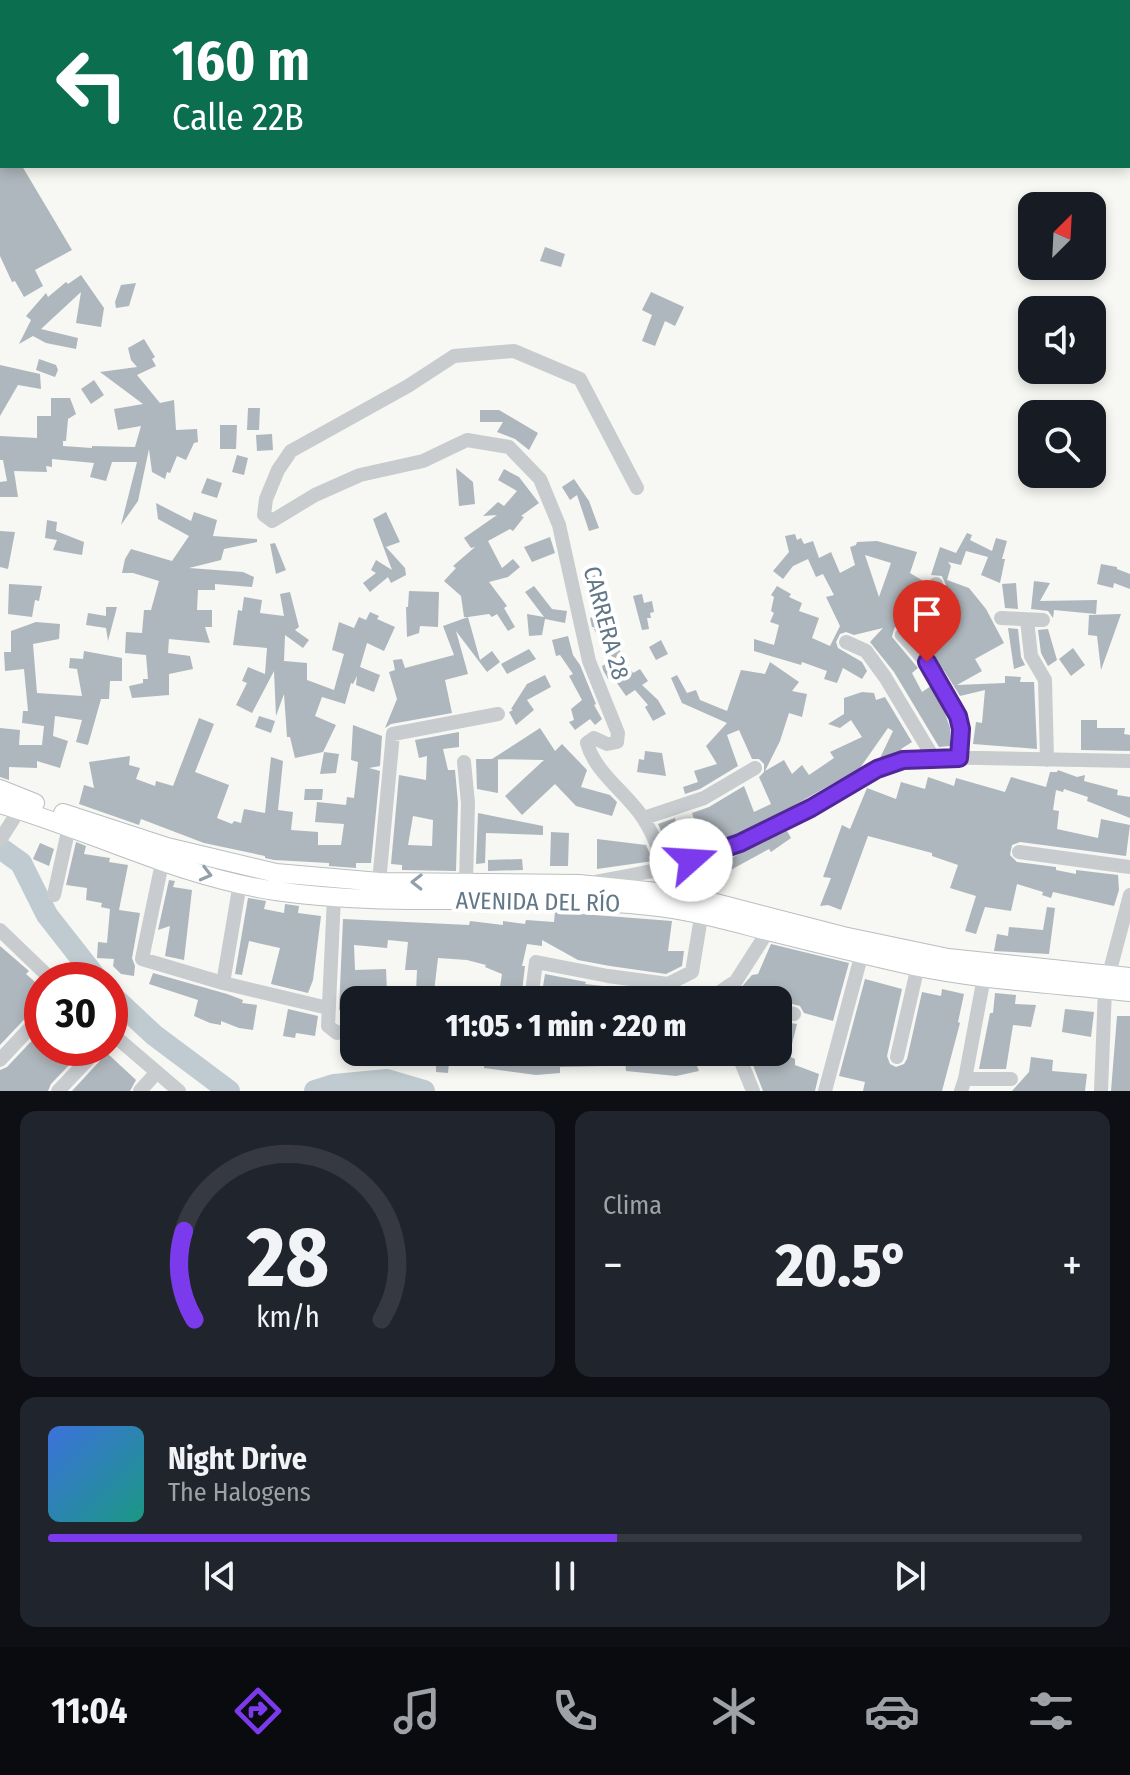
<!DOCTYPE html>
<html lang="es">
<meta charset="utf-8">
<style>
body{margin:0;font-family:"Fira Sans Condensed",sans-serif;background:#20242c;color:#f1f3f6;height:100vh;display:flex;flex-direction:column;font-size:30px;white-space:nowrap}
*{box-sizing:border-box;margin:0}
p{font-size:26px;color:#9ea1a6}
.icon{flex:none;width:44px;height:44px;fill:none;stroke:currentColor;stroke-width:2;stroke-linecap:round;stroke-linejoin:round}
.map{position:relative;height:1091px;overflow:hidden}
.panel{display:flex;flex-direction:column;gap:20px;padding:20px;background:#0d0f14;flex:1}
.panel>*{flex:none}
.hud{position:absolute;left:0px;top:0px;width:1130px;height:168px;box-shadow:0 4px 12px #0003;background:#0b6e4f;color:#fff;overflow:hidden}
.needle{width:52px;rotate:24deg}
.tools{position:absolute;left:1018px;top:192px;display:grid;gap:16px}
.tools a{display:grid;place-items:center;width:88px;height:88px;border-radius:16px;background:#171b24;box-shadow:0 4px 12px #0003;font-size:40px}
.speed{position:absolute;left:24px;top:962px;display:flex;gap:16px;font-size:40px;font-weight:700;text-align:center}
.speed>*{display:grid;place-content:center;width:104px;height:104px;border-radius:50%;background:#171b24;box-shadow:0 4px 12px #0003;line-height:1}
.speed .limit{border:12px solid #d22;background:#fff;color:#111}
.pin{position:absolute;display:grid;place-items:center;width:68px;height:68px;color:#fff;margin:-82px -34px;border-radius:50% 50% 50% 0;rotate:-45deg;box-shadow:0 0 8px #0007}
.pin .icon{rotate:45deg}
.me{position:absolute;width:88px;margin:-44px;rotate:71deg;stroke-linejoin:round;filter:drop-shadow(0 0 6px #0008)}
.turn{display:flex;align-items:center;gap:28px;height:168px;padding:0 40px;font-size:36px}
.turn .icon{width:104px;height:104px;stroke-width:2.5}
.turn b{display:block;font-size:56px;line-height:68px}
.big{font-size:60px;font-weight:800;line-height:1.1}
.panel .tile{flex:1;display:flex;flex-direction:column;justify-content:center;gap:12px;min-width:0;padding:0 28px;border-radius:16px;background:#20242c}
.panel .dial{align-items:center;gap:0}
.dial svg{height:208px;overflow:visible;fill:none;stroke:#363941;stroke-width:7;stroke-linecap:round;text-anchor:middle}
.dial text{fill:#f1f3f6;stroke:none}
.song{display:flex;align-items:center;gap:24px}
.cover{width:96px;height:96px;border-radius:12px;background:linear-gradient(135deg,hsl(220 70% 55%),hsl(170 70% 35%))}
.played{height:8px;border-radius:4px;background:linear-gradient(90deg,#7c3aed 55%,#363941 55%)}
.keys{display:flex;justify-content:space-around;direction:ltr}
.heat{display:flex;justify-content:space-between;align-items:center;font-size:44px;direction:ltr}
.panel .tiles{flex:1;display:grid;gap:20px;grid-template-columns:1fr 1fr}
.tile:last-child{grid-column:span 2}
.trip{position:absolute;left:340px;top:986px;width:452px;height:80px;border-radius:16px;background:#171b24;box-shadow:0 4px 12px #0003;font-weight:800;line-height:80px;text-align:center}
.tabs{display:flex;height:128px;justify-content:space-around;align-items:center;background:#090b0e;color:#9ea1a6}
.tabs .icon{width:56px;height:56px}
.tabs .selected{color:#7c3aed}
.tabs b{font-size:36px;color:#f1f3f6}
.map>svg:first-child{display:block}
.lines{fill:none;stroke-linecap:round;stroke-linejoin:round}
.river{stroke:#bfcbd0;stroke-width:22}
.building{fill:#aeb7bd;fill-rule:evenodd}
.secondary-casing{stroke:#b8bec2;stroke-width:20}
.minor{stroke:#c8cccf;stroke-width:14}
.secondary{stroke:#fff;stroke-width:18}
.oneway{stroke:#91a0ab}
.route-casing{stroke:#51269a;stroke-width:20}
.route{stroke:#7c3aed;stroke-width:14}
.labels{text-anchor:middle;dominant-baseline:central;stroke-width:8;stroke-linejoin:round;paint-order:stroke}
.street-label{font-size:24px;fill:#627787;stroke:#fff}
</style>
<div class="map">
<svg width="1130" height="1091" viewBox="0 0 1130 1091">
<rect width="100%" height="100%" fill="#f7f7f3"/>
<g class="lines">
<path class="river" d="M0 848 21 863 47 915 98 980
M110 994 154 1035 229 1091
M315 1091 334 1085 387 1080 424 1091"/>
</g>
<path class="building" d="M0 166H22L72 250 35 270 43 286 24 297 15 281 12 282 0 256Z
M545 247 565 254 561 267 540 261Z
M81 275 104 308 101 327 76 323 81 292 41 329 78 338 76 349 46 343 33 336 19 344 31 320 26 316 46 293 48 297 66 282 68 284Z
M136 283 129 306 116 308 115 302 121 285Z
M651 292 684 307 675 326 665 321 655 346 642 341 652 315 642 310Z
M144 339 155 357 152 359 156 366 137 375 160 403 174 400 176 430 197 429 198 442 194 443 186 460 177 456 170 473 167 472 165 479 152 472 149 449 138 501 121 525 137 462H112L106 481 90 477 94 463 52 459V467L46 466 47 472 14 471 18 497H0V482L7 481 3 460H0V436L37 438V416H51V398H70L76 414 68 419 66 441H63V446L92 448V446L135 447 141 426 118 430 114 409 143 404 100 372 137 367 131 360 128 348Z
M39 359 56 365 58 370 55 377 36 370Z
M0 365 40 374 41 389 18 385 0 416Z
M94 380 104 395 91 404 81 389Z
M248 408H260L259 430H247Z
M480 410H499L538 433 529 450 515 439 497 432 503 422H480Z
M220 425H237L236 449H220Z
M272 434 273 450 257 451 256 435Z
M237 455 248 458 244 475 232 472Z
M456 468 473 482 475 504 459 506Z
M504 469 519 477 539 503 521 516 524 517 513 531 510 529 488 541 502 568 513 559 520 567 508 577 489 582 507 606 504 608 515 627 508 631 497 614 492 617 489 614 468 617 480 660 492 651 500 662 487 672 456 631 468 674 445 680 452 713 391 724 385 728 397 699 389 672 395 670 393 660 402 659 405 668 454 655 443 626 468 617H464L461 596 444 581 456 568 453 566 475 547 471 548 464 538 497 515 483 516 498 502 504 506 517 491 498 480Z
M207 478 222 483 217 498 201 493Z
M574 479 589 501 599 528 589 531 577 495 570 500 562 487Z
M156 503 191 521 194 512 217 520 213 536 257 539V542L224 549 221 560 189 568 243 572 254 577 252 587 215 584V590H198L197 610H212V627H205L210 643 169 639 168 653 190 656 193 669 169 674V695L132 698 129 686 143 683V679H148L146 655 125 653 126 632 142 633 144 610H151L159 581 133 573H122L125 559 131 549 172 561 189 536 158 519Z
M386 512 400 542 386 547 405 568 406 575 391 583 388 577 370 592 363 583 376 573 371 570 376 560 392 570 373 519Z
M47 520 57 522 56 531 84 542 82 555 53 550 57 540 45 538Z
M0 531 15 532 8 569 0 567Z
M967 533 972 535 970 540 992 551 996 538 1007 541 1002 559H1005L1000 583 981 575 988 557 966 551 961 565 948 562 951 566 947 580 969 588 986 609 1004 643 975 659 982 671 957 685 1005 683V676L1021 677 1020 682H1034L1037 749 973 744 976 722 982 723 985 690 960 696 945 672 915 634 946 585 942 576 931 575 940 547 956 553Z
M795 534 797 540 801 538 804 544 813 541 819 558 831 552 840 573 855 565 850 547 856 545 857 542 877 541 917 552 910 573 925 582 894 629 892 637 918 668 912 673 922 692 931 686 943 707 950 728V746L939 747 894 672 870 642 883 628 854 635 846 632 840 634 836 642 838 648 862 662 867 671 862 679 843 668 837 683 824 679 827 671 802 662 801 665 754 651V639L774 645 779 625 770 622 774 613 771 611 774 597 771 595 777 586 791 594 789 597 802 603 799 611 819 618 812 638 830 646 840 626 826 597 834 595 823 574 816 577 808 559 793 566 783 579 773 571 789 552 785 536ZM865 555 891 563 879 597Z
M550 537 555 553 532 562 524 547Z
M275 543 286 570 276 574 270 544Z
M1101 564 1117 567V569L1130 574V589L1114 583 1113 588 1097 584Z
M598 574 603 587 590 592 585 579Z
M1034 581 1050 583 1040 601 1097 600 1096 614 1054 610 1053 618 1048 611 1031 609Z
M1016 583 1018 609 1005 608 1002 584Z
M9 584 42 586 39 601 35 600 32 617 8 614Z
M534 586 552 609 567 611 565 623 545 619 542 635 529 636 527 614 544 617 525 592Z
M409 591 439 592 438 627 420 626 419 633 407 637 406 607H408Z
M290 592 299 627 295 630 309 640 303 648 285 635 284 661 307 663V680L334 690 344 654 332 650 339 622 354 628 359 617 366 620 370 612 379 616 377 619 395 627 384 651 367 643 360 667 380 675 374 692 356 685 357 676 353 684 351 683 345 704 322 697 315 716 336 725 323 752 295 758 290 737H287L284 694 276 716 274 671 252 713 236 705 247 683 242 681 248 667 265 674 267 648 233 645 238 610 242 611 244 597 262 600 260 613 284 616 280 594Z
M642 594 644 603 652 601 654 612 650 613 651 618H647L649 629 642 630 633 596Z
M106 607H117L108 641 106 628 86 625 88 613 106 616Z
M608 612 620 651 633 673 640 669 648 681 642 685 658 700 666 714 653 721 645 707 648 705 635 690 626 696 612 676 608 679 603 670 602 666 611 661 594 629 598 628 592 627 590 618Z
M1121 614 1110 645 1101 670 1097 636 1088 635 1089 615Z
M36 622 60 624 59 639 33 644 37 693 82 696 77 669 69 668 70 658 83 659 84 651 122 658V681H110L109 699H101L88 745 76 742 82 720 55 716 53 736 68 741 60 768 37 761V768L9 767V780L0 777V728L20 730 19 745H42L44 726 22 723 23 711H28L24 669 5 671 4 652H11V631Z
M1008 628 1018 629 1021 657 1025 665 1014 669Z
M1048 629 1057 660 1048 666 1041 653 1038 630Z
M568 636 573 655 580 665 596 704 594 705 602 719 595 725 590 719 575 730 569 722 574 720 571 709 582 700 569 676 573 674 560 655 556 656 552 640Z
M661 640 668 654 656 660 649 647Z
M1073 648 1085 665 1071 676 1059 659Z
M529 649 536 659 507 674 501 664Z
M770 662 799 682 792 691 807 694 802 717 789 713 780 741 765 771 784 760 792 774 802 765 809 775 834 758 830 752 862 737 851 720 840 728 828 724 844 714V698L862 692 874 693 876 700 885 697 912 742 901 749 903 752 880 758 893 731 888 728 860 768 793 806 739 833 679 854 674 842 698 831 692 813 709 807 744 786 754 812 771 804 759 777 764 772V764L759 759H752L739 730 727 735 738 766 700 789 685 794 683 787 698 782 694 771 717 764 706 746 727 723 682 703 671 678 677 675 687 693 696 690 700 700 727 711 741 670 765 674Z
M545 675 551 687 527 700 534 710 516 725 509 712 513 710 511 709 527 684Z
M259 716 275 721 271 733 255 727Z
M199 718 214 724 195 772 229 785 217 818 232 824 234 821 241 823 244 809 265 813 271 757 283 761 278 810 293 812 291 830 318 832V845H341L344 824 315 822 317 802 346 805 347 797 354 798 358 762 351 760 353 725 382 736 380 766 369 768 380 771 371 863H356V868L329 866V863L274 860 265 858V856L204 843 141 819 139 825 79 804 84 785 94 788 89 762 130 756 129 765 140 768 136 779 155 786 156 781 173 786Z
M1081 720H1097V728H1125L1124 734 1130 735V751L1081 750Z
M540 728 555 751 562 744 587 770 581 787 610 795 617 802 612 816 576 806 555 784 522 815 505 796 544 760 492 759Z
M459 732V747L443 749 448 770H455L458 803 456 871 402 870V865L391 864 399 775 426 780 427 756 419 758 415 740ZM413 816 433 820 432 846 408 845Z
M645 751 662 753 666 776 637 772 639 759 644 760Z
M324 752 339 754 336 773 320 774Z
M476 759H498V793L477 789Z
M1058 770 1077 777 1085 775 1084 781 1118 790 1117 795 1130 797V818L1087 801 1088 797 1064 789 1063 792 1056 790 1053 810 1059 811 1057 829 1098 838 1101 819 1130 825 1126 856 1020 842 1012 845 1010 855 1017 862 1056 867V870L1076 874V870L1118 875 1119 890 1114 906 1053 892 1051 898 1042 895 1043 892 1017 884 1011 911 985 907 976 934 965 931 976 896 950 888 958 865 932 856V853L868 836 841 910 828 905 820 906 831 878 823 877 842 825 850 829 867 788 896 799 901 782 925 789 928 777 954 786 956 778 1005 792 1011 777 1046 787 1050 772H1057Z
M305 789H323L322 800H304Z
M478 813 543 826V835L486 833 485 863 476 864Z
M675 818 679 837 667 842 658 824Z
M787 831 791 838 771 852 769 849 716 878 680 884 658 880 670 878 729 859Z
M551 832 569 833 568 866H550Z
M597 839 646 845 653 861 597 869Z
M76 842 86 846 84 854 110 858 109 862 128 865 119 910 140 913 132 958 135 966 134 976 121 974 113 966 114 959 97 958 98 942 107 943 110 909 101 907 102 903 86 900 87 888 66 885Z
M40 843 54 849 49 866 33 859Z
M522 859 523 870 488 871V860Z
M169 880 175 881 173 887 192 890 184 960 165 956 170 926 158 930Z
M248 898 266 901 264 909 284 913 285 904 299 906 298 913 321 916 313 980 308 993 271 984 280 948 249 941 242 975 235 974Z
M1047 907 1055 908 1049 954 994 951 997 934 1008 936 1009 927 1043 930Z
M555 912 672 921 668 951H684L682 966 666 974 610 966 578 960 542 940V946L527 944 522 966H525L521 1000H498L502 974 485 967 486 965 467 960 438 958 433 1000H382V997L354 999V1010H339L343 919 469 925 470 921 503 925V921L525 924 526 920 554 922ZM388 940 408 942 405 970H417L416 992 387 991 386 969 355 970 354 945 387 948Z
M771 944 849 963 833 1021 804 1013 800 1006 778 1000 733 997 752 975 758 974Z
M0 946 29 971 26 974 42 988V995L37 1001 42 1005 35 1008 0 1045Z
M153 973 227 994 243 1000 242 1003 257 1005 253 1030 239 1028 221 1021V1025L210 1023 194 1016 198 1000 149 984Z
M545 974 586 982 585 984 639 990 640 1000H587L542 993Z
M865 979 902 989 887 1056 890 1064 896 1067 904 1064 907 1059 922 992 941 996 942 989 964 994 958 1022 960 1023 942 1091H863L865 1082 839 1076Z
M995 993 1016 995 1015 1004 1036 1005 1031 1027 1013 1025 1006 1069H979L990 1013H993Z
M288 1009 318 1016 315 1036 296 1033 295 1038 283 1036Z
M1065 1009 1094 1012 1091 1037 1062 1032Z
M1117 1016H1130V1091H1111Z
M778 1021 797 1024 789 1056 795 1059V1065L819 1074 815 1091H763L748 1052H778Z
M42 1030V1048H60L73 1061 51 1084 48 1091H0V1070L7 1067Z
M411 1052H450L448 1073 436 1072V1066L411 1061Z
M470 1052H727L728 1056 697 1066 699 1071 676 1076 626 1071 625 1059 603 1063V1066L560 1067V1073L536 1075 484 1068V1062L470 1064Z
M107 1053 136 1080 130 1091H72Z
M1031 1057 1053 1060 1052 1071 1087 1074 1085 1091H1012L1029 1072Z"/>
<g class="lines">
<g class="secondary-casing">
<path id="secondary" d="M0 789 35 803
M0 804C93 831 179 877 276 891 400 909 526 892 650 906 690 910 728 921 768 931 816 943 865 955 914 966 985 981 1059 984 1130 992
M63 813 167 847 276 873 379 882 579 884 657 892 704 900 843 936 948 958 1130 977"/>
</g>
<path class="minor" d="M1127 2H1130
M1128 87H1130
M637 488 580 379 514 351 454 356 408 386 291 451 278 470 266 499 264 515 272 521 315 495 360 475 423 461 467 440 509 447 540 479 559 525 589 661 618 733 617 742 607 744 594 738 587 743C595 773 627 793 643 818 653 833 660 852 667 869
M936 584 902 635C922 656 956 697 960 726 962 736 960 748 959 758
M1001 618 1043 620
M1027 620 1031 656 1045 680 1047 760
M846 642 866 651 885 677 933 757
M464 762 468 803 466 883
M644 818 704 798 755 768
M0 840 23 804
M1019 852 1130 867
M162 863 142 959 223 983 328 1008
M379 882 393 734 498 714
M595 882C645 873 696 864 743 842 767 830 792 819 815 805 860 779 880 762 933 757L1130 761
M54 895 69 827
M334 897 328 1026 337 1033 354 1029
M0 930 52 980
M223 983 240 883
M531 1000 536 962 608 976 668 984 692 972 703 905
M708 1000 736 981 768 931
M778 1011 794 1014
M110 1032 179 1091
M737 1052 753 1091
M897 1057 918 966
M0 1060 42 1015
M965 1079H1011
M58 1091 99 1048
M140 1091 157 1072
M825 1091 862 953
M961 1091 965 1079 984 977
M1101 1091 1105 989 1130 895"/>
<use href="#secondary" class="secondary"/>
</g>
<defs><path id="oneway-chevron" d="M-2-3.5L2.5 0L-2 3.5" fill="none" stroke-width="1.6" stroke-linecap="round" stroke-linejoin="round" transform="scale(2)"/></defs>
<g class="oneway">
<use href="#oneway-chevron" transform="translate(206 874) rotate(14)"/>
<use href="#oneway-chevron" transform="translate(417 882) rotate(-179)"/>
</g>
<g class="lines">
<g class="route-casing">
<path id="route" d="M691 860 740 843 811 808 877 769 903 760 959 758 961 729 958 716 927 662"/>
</g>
<use href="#route" class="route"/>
</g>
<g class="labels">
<g class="street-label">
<text transform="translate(606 623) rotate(75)">CARRERA 28</text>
<text transform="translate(538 902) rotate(1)">AVENIDA DEL RÍO</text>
</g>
</g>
</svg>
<div class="tools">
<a><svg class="needle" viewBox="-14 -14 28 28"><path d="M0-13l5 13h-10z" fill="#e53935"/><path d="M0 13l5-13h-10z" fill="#9ea1a6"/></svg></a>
<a><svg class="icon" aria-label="sound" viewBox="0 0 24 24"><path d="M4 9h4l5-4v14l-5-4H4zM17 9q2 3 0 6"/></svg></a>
<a><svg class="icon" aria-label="search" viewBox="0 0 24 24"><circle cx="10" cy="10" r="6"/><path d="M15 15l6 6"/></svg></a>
</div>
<div class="speed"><div class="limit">30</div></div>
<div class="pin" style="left:927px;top:662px;background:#d93025"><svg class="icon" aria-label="arrive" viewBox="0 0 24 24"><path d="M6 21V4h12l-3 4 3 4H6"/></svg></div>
<svg class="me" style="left:691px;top:860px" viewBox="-20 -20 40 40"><circle r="19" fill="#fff"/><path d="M0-13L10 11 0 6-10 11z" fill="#7c3aed"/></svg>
<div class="trip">11:05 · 1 min · 220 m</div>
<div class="hud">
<div class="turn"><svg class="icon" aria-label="left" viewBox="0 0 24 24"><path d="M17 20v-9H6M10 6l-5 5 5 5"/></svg><div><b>160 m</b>Calle 22B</div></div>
</div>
</div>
<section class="panel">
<div class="tiles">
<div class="tile dial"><svg viewBox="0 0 100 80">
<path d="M14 69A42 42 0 1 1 86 69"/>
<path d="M14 69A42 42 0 0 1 10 35" stroke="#7c3aed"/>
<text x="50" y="56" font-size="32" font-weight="700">28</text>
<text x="50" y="72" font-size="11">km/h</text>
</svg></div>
<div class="tile"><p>Clima</p>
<div class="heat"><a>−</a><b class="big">20.5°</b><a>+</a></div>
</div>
<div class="tile">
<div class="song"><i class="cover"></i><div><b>Night Drive</b><p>The Halogens</p></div></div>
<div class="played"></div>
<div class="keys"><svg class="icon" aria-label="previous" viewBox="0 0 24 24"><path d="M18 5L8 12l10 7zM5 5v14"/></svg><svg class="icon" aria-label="pause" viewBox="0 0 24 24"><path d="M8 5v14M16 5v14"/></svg><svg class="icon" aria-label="next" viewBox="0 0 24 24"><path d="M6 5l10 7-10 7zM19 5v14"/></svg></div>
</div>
</div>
</section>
<nav class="tabs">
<b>11:04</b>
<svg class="icon selected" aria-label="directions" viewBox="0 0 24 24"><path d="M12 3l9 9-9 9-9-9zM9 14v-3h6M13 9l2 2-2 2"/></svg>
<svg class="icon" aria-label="music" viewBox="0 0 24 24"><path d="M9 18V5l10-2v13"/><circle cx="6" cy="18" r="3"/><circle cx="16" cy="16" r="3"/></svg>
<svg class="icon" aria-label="phone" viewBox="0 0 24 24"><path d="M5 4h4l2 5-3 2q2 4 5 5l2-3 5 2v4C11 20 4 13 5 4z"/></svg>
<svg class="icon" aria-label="climate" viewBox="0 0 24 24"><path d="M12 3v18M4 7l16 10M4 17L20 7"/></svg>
<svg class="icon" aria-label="car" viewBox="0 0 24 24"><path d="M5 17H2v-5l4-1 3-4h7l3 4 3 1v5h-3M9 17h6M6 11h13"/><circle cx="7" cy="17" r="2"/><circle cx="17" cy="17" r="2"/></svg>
<svg class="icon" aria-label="filters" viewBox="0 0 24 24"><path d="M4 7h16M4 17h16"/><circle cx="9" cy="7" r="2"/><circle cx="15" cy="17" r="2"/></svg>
</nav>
